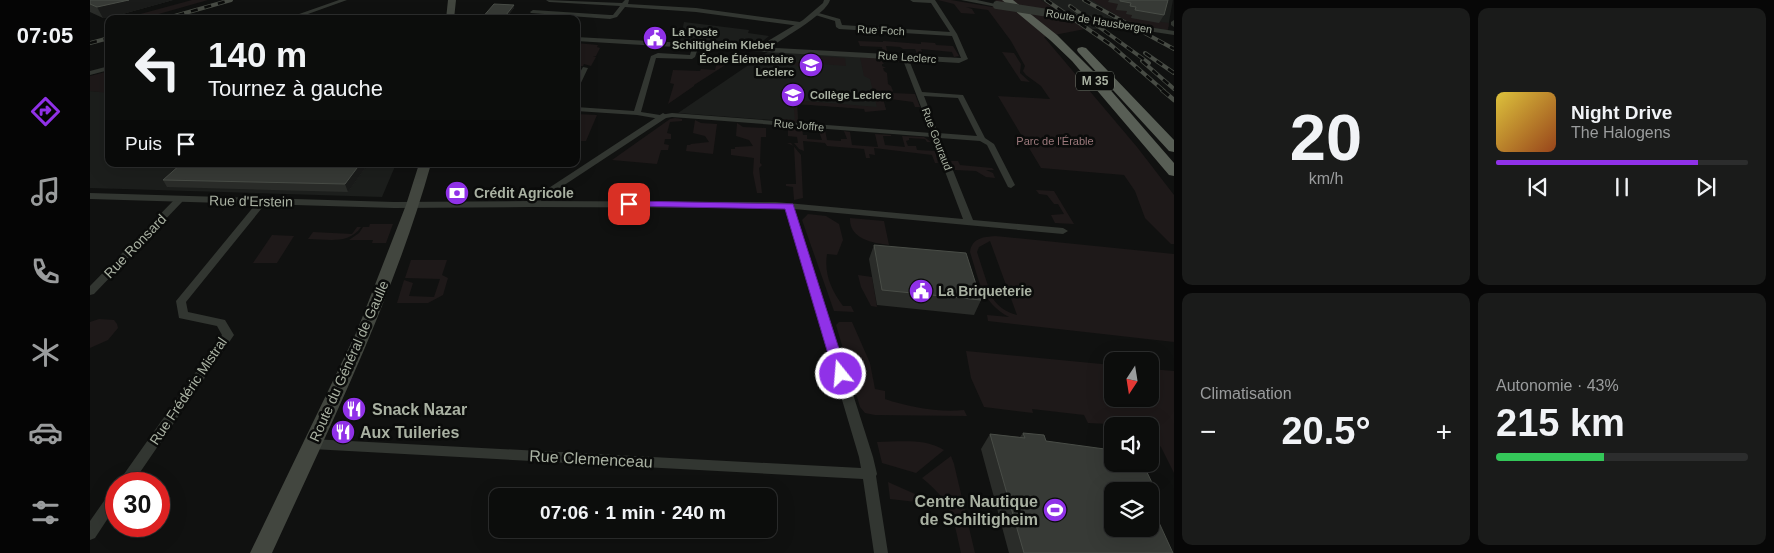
<!DOCTYPE html>
<html lang="fr">
<meta charset="utf-8">
<style>
body{margin:0;font-family:Arial,sans-serif;background:#1a1b1a;color:#f1f3f6;height:100vh;display:flex;flex-direction:column;font-size:19px;white-space:nowrap}
*{box-sizing:border-box;margin:0}
p{font-size:16px;color:#9a9c9d}
.icon{flex:none;width:28px;height:28px;fill:none;stroke:currentColor;stroke-width:2;stroke-linecap:round;stroke-linejoin:round}
.map{position:relative;flex:1;overflow:hidden}
.details{display:flex;flex-direction:column;gap:8px;padding:8px;background:#070707;width:600px}
.details>*{flex:none}
.banner{position:absolute;left:15px;top:15px;width:475px;height:152px;border-radius:10px;box-shadow:0 5px 20px #0002,0 0 0 1px #2c2d2d;background:#0c0d0c;color:#f1f3f6;overflow:hidden}
.needle{width:32px;rotate:192deg}
.buttons{position:absolute;left:1014px;top:352px;display:grid;gap:10px}
.buttons a{display:grid;place-items:center;width:55px;height:55px;border-radius:10px;background:#0c0d0c;box-shadow:0 5px 20px #0002,0 0 0 1px #2c2d2d;font-size:25px}
.speed{position:absolute;left:15px;top:472px;display:flex;gap:10px;font-size:25px;font-weight:700;text-align:center}
.speed>*{display:grid;place-content:center;width:65px;height:65px;border-radius:50%;background:#0c0d0c;box-shadow:0 5px 20px #0002,0 0 0 1px #2c2d2d;line-height:1}
.speed .limit{border:8px solid #d22;background:#fff;color:#111}
.pin{position:absolute;display:grid;place-items:center;width:42px;height:42px;color:#fff;margin:-21px;border-radius:10px;box-shadow:0 2px 8px #0006}
.me{position:absolute;width:55px;margin:-28px;rotate:343deg;stroke-linejoin:round;filter:drop-shadow(0 0 4px #0008)}
.turn{display:flex;align-items:center;gap:18px;height:105px;padding:0 20px;font-size:22px}
.turn .icon{width:65px;height:65px;stroke-width:2.5}
.turn b{display:block;font-size:35px;line-height:42px}
.then{display:flex;align-items:center;height:48px;padding:0 20px;background:#0003;gap:10px;font-size:19px}
.big{font-size:38px;font-weight:700;line-height:1.1}
.details .widget{flex:1;display:flex;flex-direction:column;justify-content:center;gap:8px;min-width:0;padding:0 18px;border-radius:10px;background:#1a1b1a}
.details .dial{align-items:center;gap:0}
.dial b{font-size:65px;line-height:1}
.song{display:flex;align-items:center;gap:15px}
.cover{width:60px;height:60px;border-radius:8px;background:linear-gradient(135deg,hsl(50 70% 55%),hsl(20 70% 35%))}
.played{height:5px;border-radius:2px;background:linear-gradient(90deg,#9031e8 80%,#2c2d2d 80%)}
.keys{display:flex;justify-content:space-around;direction:ltr}
.heat{display:flex;justify-content:space-between;align-items:center;font-size:28px;direction:ltr}
.charge{height:8px;border-radius:4px;background:linear-gradient(90deg,#34c759 43%,#2c2d2d 0)}
.details .tiles{flex:1;display:grid;gap:8px;grid-template-columns:repeat(2,1fr)}
.trip{position:absolute;left:399px;top:488px;width:288px;height:50px;border-radius:10px;background:#0c0d0c;box-shadow:0 5px 20px #0002,0 0 0 1px #2c2d2d;font-weight:700;line-height:50px;text-align:center}
main{display:flex;flex:1;min-height:0}
.dock{display:flex;flex-direction:column;width:90px;justify-content:space-around;align-items:center;background:#050505;color:#9a9c9d}
.dock .icon{width:35px;height:35px}
.dock .current{color:#9031e8}
.dock b{font-size:22px;color:#f1f3f6}
.map>svg:first-child{display:block}
.built{fill:#1c1e1c}
.green{fill:#1e1919;fill-rule:evenodd}
.lines{fill:none;stroke-linecap:round;stroke-linejoin:round}
.minor{fill:#323631;fill-rule:evenodd}
.tertiary{fill:#323631;fill-rule:evenodd}
.secondary{fill:#42463f;fill-rule:evenodd}
.trunk{fill:#585e55;fill-rule:evenodd}
.rail-far1-casing{stroke:#474b44;stroke-width:4}
.rail-casing{stroke:#474b44;stroke-width:4.5}
.rail-far1{stroke:#0b0c0b;stroke-width:2.5;stroke-dasharray:7;stroke-linecap:butt}
.rail{stroke:#0b0c0b;stroke-width:3;stroke-dasharray:9;stroke-linecap:butt}
.tertiary-bridge{stroke:#323631;stroke-width:8}
.wall{fill:#2a2c29}
.shaded-wall{fill:#1a1b1a}
.building{fill:#373a36;stroke:#494d47}
.route{fill:#9031e8;stroke:#5e2097}
.labels{text-anchor:middle;dominant-baseline:central;stroke-width:5;stroke-linejoin:round;paint-order:stroke}
.far-street-label{font-size:11px;fill:#a9b1a2;stroke:#0b0c0b}
.far-poi-label{font-size:11px;font-weight:bold;fill:#a9b1a2;stroke:#0b0c0b;text-anchor:start}
.far-park-label{font-size:11px;fill:#9c797c;stroke:#0b0c0b}
.shield{fill:#0b0c0b;stroke:#7a8075;stroke-width:1}
.shield-label{font-size:12px;font-weight:bold;fill:#a9b1a2}
.poi-label{font-size:14px;font-weight:bold;fill:#a9b1a2;stroke:#0b0c0b;text-anchor:start}
.street-label{font-size:14px;fill:#a9b1a2;stroke:#0b0c0b}
.near-poi-label{font-size:16px;font-weight:bold;fill:#a9b1a2;stroke:#0b0c0b;text-anchor:start}
.near-street-label{font-size:16px;fill:#a9b1a2;stroke:#0b0c0b}
</style>
<main>
<nav class="dock">
<b>07:05</b>
<svg class="icon current" aria-label="directions" viewBox="0 0 24 24"><path d="M12 3l9 9-9 9-9-9zM9 14v-3h6M13 9l2 2-2 2"/></svg>
<svg class="icon" aria-label="music" viewBox="0 0 24 24"><path d="M9 18V5l10-2v13"/><circle cx="6" cy="18" r="3"/><circle cx="16" cy="16" r="3"/></svg>
<svg class="icon" aria-label="phone" viewBox="0 0 24 24"><path d="M5 4h4l2 5-3 2q2 4 5 5l2-3 5 2v4C11 20 4 13 5 4z"/></svg>
<svg class="icon" aria-label="climate" viewBox="0 0 24 24"><path d="M12 3v18M4 7l16 10M4 17L20 7"/></svg>
<svg class="icon" aria-label="car" viewBox="0 0 24 24"><path d="M5 17H2v-5l4-1 3-4h7l3 4 3 1v5h-3M9 17h6M6 11h13"/><circle cx="7" cy="17" r="2"/><circle cx="17" cy="17" r="2"/></svg>
<svg class="icon" aria-label="filters" viewBox="0 0 24 24"><path d="M4 7h16M4 17h16"/><circle cx="9" cy="7" r="2"/><circle cx="15" cy="17" r="2"/></svg>
</nav>
<div class="map">
<svg width="1084" height="553" viewBox="0 0 1084 553">
<rect width="100%" height="100%" fill="#101110"/>
<path class="built" d="M951 0H1083L1077 33 1048 29H995Z
M594 22 659 30 658 33 679 36 668 45 661 47 590 42Z
M679 51 770 57 788 82 796 110 707 104 708 122 588 113Z
M0 91 19 92V164H306L292 197 0 188Z"/>
<path class="green" d="M102 0H118L51 19H32Z
M848 0H861L902 7 906 1 905 0H951L995 29 954 37 1047 147 1084 195V244H1081L1055 218 1045 191 1034 175 951 168 908 96 960 99 951 86 936 75 933 71 935 66 921 41 898 10 876 7 882 9 885 14 871 13 864 4Z
M1002 0H1019L1028 4 1026 9 1037 11 1036 14 1042 15 1041 18 1079 23 1078 30 1040 24Z
M768 41 793 42V41L831 44V42L845 43 846 45 863 46 869 56 860 58 859 57H864L862 52 831 49 834 57 828 56 825 49H813L810 47 796 46 798 55 793 54 792 47 770 46Z
M486 43 508 45 507 47 510 48 506 56H503L506 57 501 66 494 64 493 66H486V53L490 46Z
M912 52 924 53 931 64 930 73 940 82 931 81Z
M714 55 755 58 756 66 731 64 726 67 727 69H713L703 64V63L715 61Z
M770 57 811 60 812 62 791 60 794 64H792V66L796 68H793L794 71 797 73 798 84 801 86 803 91 801 93 825 94 830 107H825L823 102 793 98 796 110 775 112 774 109 707 104 708 122 691 121 690 119 705 120 703 100 787 107 780 79 774 76Z
M627 62 637 64 604 85V86L578 104 584 84 580 83 583 70 610 71 611 69 625 70Z
M19 71V93L0 91V76Z
M486 114 507 115 496 141H486Z
M585 118 592 119V121L580 122 577 133 581 134V139H575L574 144 579 145 578 150H571L567 164 522 160 580 119Z
M605 120 611 123 627 124 623 154 596 151 597 145H600L601 144 619 142 615 136 603 133Z
M647 123 653 127 676 128V137H671L670 163 672 165 669 168 672 193H667L663 173 664 158 641 155V149H645V147L663 146 659 140 646 136Z
M698 127 712 128 713 135H717V139L732 140 728 129 735 130 737 140 751 141V139H757L754 131 760 132 762 145 788 147 785 134 801 135V136H793L795 145 815 147 812 136 834 137 841 142H837L835 139 819 138V140L816 141 818 146H826L827 150 845 151 848 163H845L842 155 784 148 785 155 779 154 780 158H776L774 149 737 146 735 143 713 141 714 151 709 149 704 143H708L707 137 698 136Z
M697 143H701L711 155 713 198 704 200 703 187 696 186V184H706L704 146Z
M861 161H868L870 165 902 168 904 170H896L903 173 905 178 896 177 886 171 865 170Z
M946 190 964 191 984 224 965 223 961 215 974 214 968 204H964L957 195 949 194Z
M718 214 736 216 749 224 753 240 747 255 737 254C734 274 741 290 753 306H761L764 312 744 311 712 220Z
M760 218 794 221 799 245C782 243 759 239 760 218Z
M280 224H303L296 243H282L283 240H259L269 233 273 227H279Z
M267 227H271C259 245 237 239 218 239L223 232 262 234Z
M182 235 204 236 187 263H163Z
M905 236 1084 254V342L898 321 897 315 919 317C891 302 889 280 880 252 882 238 893 237 905 236ZM900 241 927 315C916 312 906 306 901 295L887 252 889 247Z
M321 260H357L352 275 358 278 353 295 338 303H307L314 280 323 283 319 296 344 297 350 279 315 278Z
M768 275 782 277 787 307 781 306 771 287Z
M9 319 24 320 27 324 28 328 18 340 0 348V322Z
M749 322H762L780 363 785 389 795 391V399C818 407 850 413 874 410L877 416 785 415 775 413 770 407 746 325Z
M876 351 1022 365V399H1060V369L1084 371V473L1071 447 1060 437V426L998 423 994 415 942 409 943 413 894 407 881 378Z
M787 442C810 442 834 438 854 450L826 473 792 463Z
M861 456 864 464 885 553H871C863 517 862 502 832 478Z
M798 482 825 494 826 502 800 499Z"/>
<g class="lines">
<path class="minor" d="M249 0H257L204 19H195Z
M456 0 532 3 535 0H539L538 4 606 8 710 22 713 24 710 26 606 12 535 7 527 17 520 19 441 13 440 12 443 10 520 15H523L530 6 459 2Z
M820 0H845L867 34 878 59 869 63 819 60 832 92 873 95 895 138 904 144 925 185 921 188 918 187 897 145 890 141 850 138 883 220 973 228 978 231 973 234 704 209 783 457 787 474 786 476 798 553H784L773 479 222 449 217 448 216 444 217 440 222 439 771 468 769 457 695 208 441 207 437 204 441 201 686 202 873 219 842 137 582 117 570 119 547 115 486 111V107L544 111 561 56 568 53 600 55 602 48 486 41V37L871 58 862 36 749 29 746 27 745 21 722 14 725 12 750 19 752 25 860 32 841 3 823 2ZM608 48 813 60 841 133 582 113 570 115 551 112 566 58 602 59 605 57ZM834 96 868 98 887 136 848 133Z
M1084 20V27L1081 25V22Z
M19 66V70L0 75V71Z
M493 67 498 68 489 87 486 89V79Z
M89 197 93 200 92 202 4 294 0 295V286L86 198Z
M173 198 177 201 176 203 96 302 98 312 135 320 144 335 42 484H27L132 335 127 326 89 318 86 301 170 199Z
M26 489V506L5 538 0 540V521L21 491Z"/>
<path class="tertiary" d="M734 0H740C737 14 687 42 674 51H668V47L713 20 733 3Z
M871 0H887L910 5 907 7Z
M1051 26 1084 31V35L1051 30Z
M573 113 578 116 576 118 441 207 304 208 0 199V193L304 202 439 201Z"/>
<path class="secondary" d="M358 0H366L364 19H356Z
M329 164H341C303 299 240 426 182 553H160L267 331 316 205Z"/>
<path class="trunk" d="M912 0H923L967 35 1010 78 1084 163V176L1079 175 982 61 960 40Z
M992 47 996 48 1084 140V152L1079 151 988 52 987 50 988 48Z"/>
<g class="rail-far1-casing">
<path id="rail-far1" d="M956 0 1021 45 1074 91
M994 0 1084 49
M980 6 1059 63
M74 19 141 0
M0 43 19 38
M1055 53 1084 73
M1052 61 1084 89"/>
</g>
<g class="rail-casing">
<path id="rail" d="M1072 90 1084 100"/>
</g>
<use href="#rail-far1" class="rail-far1"/>
<use href="#rail" class="rail"/>
<path class="tertiary-bridge" d="M907 5 1054 28"/>
</g>
<path class="wall" d="M0 0H83L29 15 13 18 0 12Z
M1019 0H1078L1074 15 1069 23 1041 18 1042 15 1036 14 1037 11 1026 10 1028 4 1018 2Z
M424 5V8L416 18 411 17 410 19H391Z
M278 164 258 192 77 187 73 180Z
M784 245 891 300 884 315 787 305 779 259Z
M933 433 956 441 1068 495 1060 503V491H1022L1083 553H919L891 449 900 434 930 437Z"/>
<path class="shaded-wall" d="M39 0H83L29 15 13 18 7 7Z
M424 5V8L416 18V15Z
M270 164H278L258 192 255 184Z"/>
<path class="building" d="M0 0H39L7 7 0 4Z
M1030 0H1078L1074 15 1045 10 1046 7 1040 6 1041 3 1030 1Z
M404 4 424 5 416 15H411L407 19H391Z
M91 164H270L255 184 73 180Z
M784 245 876 253 891 300 792 290Z
M933 433 954 435 956 441 1022 450V464H1053L1068 495 1060 494V491H1022V529H1060V503L1083 553H934L900 434 935 438Z"/>
<path class="route" d="M539 201 703 204 757 374 755 377H746L744 374 695 209 536 206V202Z"/>
<defs>
<g id="civic-disc" transform="scale(1.25)"><circle r="9.5" fill="#9031e8" stroke="#0b0c0b"/><path d="M-.6-6.5H3V-4.5H.6V-3L4-1V1h2V6H-6V1h2V-1L-.6-3ZM-1.2 2.5V6h2.4V2.5Z" fill="#fff"/></g>
<g id="school-disc" transform="scale(1.25)"><circle r="9.5" fill="#9031e8" stroke="#0b0c0b"/><path d="M0-5L7-2L0 1L-7-2ZM-4 1L0 2.5L4 1V4Q0 6-4 4Z" fill="#fff"/></g>
<g id="bank-disc" transform="scale(1.25)"><circle r="9.5" fill="#9031e8" stroke="#0b0c0b"/><path d="M-6-4H6V4H-6ZM0-2.3a2.3 2.3 0 1 0 0 4.6a2.3 2.3 0 1 0 0-4.6Z" fill="#fff"/></g>
<g id="restaurant-disc" transform="scale(1.25)"><circle r="9.5" fill="#9031e8" stroke="#0b0c0b"/><path d="M-5-6h1v4h1v-4h1v4h1v-4h1v5L-1.5 .5V6h-2V.5L-5-1ZM5-6V6H3V1.5H1.5Q1.5-4 5-6Z" fill="#fff"/></g>
<g id="stadium-disc" transform="scale(1.25)"><circle r="9.5" fill="#9031e8" stroke="#0b0c0b"/><path d="M0-5a6.5 5 0 1 0 0 10a6.5 5 0 1 0 0-10ZM-3.5-1.8h7v3.6h-7Z" fill="#fff"/></g>
</defs>
<g fill-rule="evenodd">
<use href="#civic-disc" x="565" y="38"/>
<use href="#school-disc" x="721" y="65"/>
<use href="#school-disc" x="703" y="95"/>
<use href="#bank-disc" x="367" y="193"/>
<use href="#civic-disc" x="831" y="291"/>
<use href="#restaurant-disc" x="264" y="409"/>
<use href="#restaurant-disc" x="253" y="432"/>
<use href="#stadium-disc" x="965" y="510"/>
</g>
<g class="labels">
<g class="far-street-label">
<text transform="translate(1009 21) rotate(9)">Route de Hausbergen</text>
<text transform="translate(791 30) rotate(3)">Rue Foch</text>
<text transform="translate(817 57) rotate(4)">Rue Leclerc</text>
<text transform="translate(709 125) rotate(5)">Rue Joffre</text>
<text transform="translate(847 139) rotate(69)">Rue Gouraud</text>
</g>
<g class="far-poi-label">
<text x="582" y="32">La Poste<tspan x="582" dy="13">Schiltigheim Kleber</tspan></text>
<text x="704" y="59" text-anchor="end">École Élémentaire<tspan x="704" dy="13">Leclerc</tspan></text>
<text x="720" y="95">Collège Leclerc</text>
</g>
<g class="far-park-label">
<text x="965" y="141">Parc de l'Érable</text>
</g>
<rect class="shield" x="986" y="71.5" width="38" height="19" rx="4"/>
<g class="shield-label">
<text x="1005" y="81">M 35</text>
</g>
<g class="poi-label">
<text x="384" y="193">Crédit Agricole</text>
<text x="848" y="291">La Briqueterie</text>
</g>
<g class="street-label">
<text transform="translate(161 201) rotate(1)">Rue d'Erstein</text>
<text transform="translate(45 246) rotate(-46)">Rue Ronsard</text>
<text transform="translate(259 361) rotate(-66)">Route du Général de Gaulle</text>
<text transform="translate(98 391) rotate(-56)">Rue Frédéric Mistral</text>
</g>
<g class="near-poi-label">
<text x="282" y="409">Snack Nazar</text>
<text x="270" y="432">Aux Tuileries</text>
<text x="948" y="501" text-anchor="end">Centre Nautique<tspan x="948" dy="18">de Schiltigheim</tspan></text>
</g>
<g class="near-street-label">
<text transform="translate(501 459) rotate(3)">Rue Clemenceau</text>
</g>
</g>
</svg>
<div class="buttons">
<a><svg class="needle" viewBox="-14 -14 28 28"><path d="M0-13l5 13h-10z" fill="#e53935"/><path d="M0 13l5-13h-10z" fill="#9a9c9d"/></svg></a>
<a><svg class="icon" aria-label="sound" viewBox="0 0 24 24"><path d="M4 9h4l5-4v14l-5-4H4zM17 9q2 3 0 6"/></svg></a>
<a><svg class="icon" aria-label="layers" viewBox="0 0 24 24"><path d="M12 4l9 5-9 5-9-5zM3 14l9 5 9-5"/></svg></a>
</div>
<div class="speed"><div class="limit">30</div></div>
<div class="pin" style="left:539px;top:204px;background:#d93025"><svg class="icon" aria-label="arrive" viewBox="0 0 24 24"><path d="M6 21V4h12l-3 4 3 4H6"/></svg></div>
<svg class="me" style="left:751px;top:374px" viewBox="-20 -20 40 40"><circle r="17" fill="#9031e8" stroke="#fff" stroke-width="3"/><path d="M0-11L8 9 0 5-8 9z" fill="#fff"/></svg>
<div class="trip">07:06 · 1 min · 240 m</div>
<div class="banner">
<div class="turn"><svg class="icon" aria-label="left" viewBox="0 0 24 24"><path d="M17 20v-9H6M10 6l-5 5 5 5"/></svg><div><b>140 m</b>Tournez à gauche</div></div>
<div class="then">Puis<svg class="icon" aria-label="arrive" viewBox="0 0 24 24"><path d="M6 21V4h12l-3 4 3 4H6"/></svg></div>
</div>
</div>
<section class="details">
<div class="tiles">
<div class="widget dial"><b>20</b><p>km/h</p></div>
<div class="widget">
<div class="song"><i class="cover"></i><div><b>Night Drive</b><p>The Halogens</p></div></div>
<div class="played"></div>
<div class="keys"><svg class="icon" aria-label="previous" viewBox="0 0 24 24"><path d="M18 5L8 12l10 7zM5 5v14"/></svg><svg class="icon" aria-label="pause" viewBox="0 0 24 24"><path d="M8 5v14M16 5v14"/></svg><svg class="icon" aria-label="next" viewBox="0 0 24 24"><path d="M6 5l10 7-10 7zM19 5v14"/></svg></div>
</div>
<div class="widget"><p>Climatisation</p>
<div class="heat"><a>−</a><b class="big">20.5°</b><a>+</a></div>
</div>
<div class="widget"><p>Autonomie · 43%</p><b class="big">215 km</b><div class="charge"></div></div>
</div>
</section>
</main>
